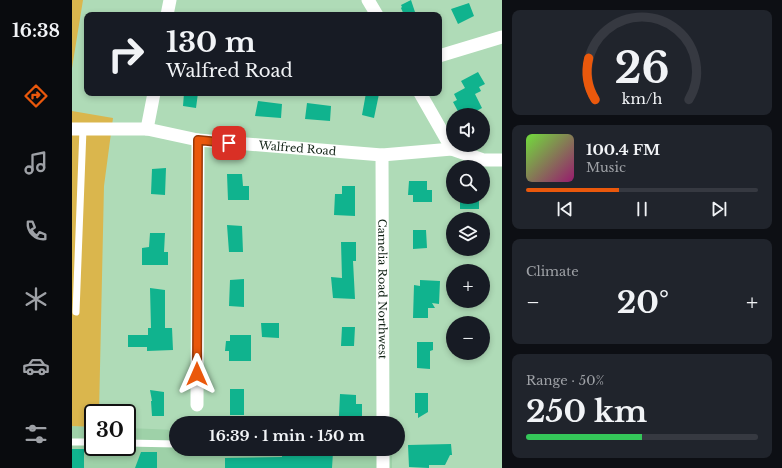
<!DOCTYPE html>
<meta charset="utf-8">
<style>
body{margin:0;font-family:"Libre Baskerville",serif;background:#20242c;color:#f1f3f6;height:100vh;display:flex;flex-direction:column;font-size:15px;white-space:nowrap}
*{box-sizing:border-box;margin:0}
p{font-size:13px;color:#9ea1a6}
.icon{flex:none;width:22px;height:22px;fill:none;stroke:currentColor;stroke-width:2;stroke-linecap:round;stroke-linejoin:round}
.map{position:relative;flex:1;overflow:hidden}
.side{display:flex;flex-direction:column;gap:10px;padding:10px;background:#0d0f14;width:280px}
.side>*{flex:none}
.top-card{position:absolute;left:12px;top:12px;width:358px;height:84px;border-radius:8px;box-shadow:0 2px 6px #0003;background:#171b24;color:#f1f3f6;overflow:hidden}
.buttons{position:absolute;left:374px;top:108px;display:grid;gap:8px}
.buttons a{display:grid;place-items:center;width:44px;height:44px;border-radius:50%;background:#171b24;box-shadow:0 2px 6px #0003;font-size:20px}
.speed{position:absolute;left:12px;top:404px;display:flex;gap:8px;font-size:20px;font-weight:700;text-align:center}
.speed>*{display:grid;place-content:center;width:52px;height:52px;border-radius:50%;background:#171b24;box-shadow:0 2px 6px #0003;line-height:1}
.speed .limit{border:2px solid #111;border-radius:6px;background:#fff;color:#111}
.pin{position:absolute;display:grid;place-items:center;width:34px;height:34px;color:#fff;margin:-17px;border-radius:8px;box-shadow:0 2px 6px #0006}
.me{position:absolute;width:44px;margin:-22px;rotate:0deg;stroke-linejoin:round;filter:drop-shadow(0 0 3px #0008)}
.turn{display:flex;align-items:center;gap:14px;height:84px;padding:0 16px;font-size:18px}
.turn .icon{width:52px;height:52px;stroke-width:2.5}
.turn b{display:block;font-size:28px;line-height:34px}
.big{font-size:30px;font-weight:800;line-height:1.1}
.side .tile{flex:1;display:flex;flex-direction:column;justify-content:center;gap:6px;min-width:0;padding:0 14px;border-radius:8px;background:#20242c}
.side .dial{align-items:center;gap:0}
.dial svg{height:104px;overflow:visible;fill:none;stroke:#363941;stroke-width:7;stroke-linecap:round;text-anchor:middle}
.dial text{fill:#f1f3f6;stroke:none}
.song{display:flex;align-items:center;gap:12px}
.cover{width:48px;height:48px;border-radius:6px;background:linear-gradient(135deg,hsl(100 70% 55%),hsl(320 70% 35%))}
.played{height:4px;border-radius:2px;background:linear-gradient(90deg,#ea580c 40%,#363941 40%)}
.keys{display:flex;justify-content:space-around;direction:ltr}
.heat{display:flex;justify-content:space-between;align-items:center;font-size:22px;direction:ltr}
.charge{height:6px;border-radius:3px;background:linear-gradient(90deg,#34c759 50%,#363941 0)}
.trip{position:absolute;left:97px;top:416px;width:236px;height:40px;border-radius:20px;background:#171b24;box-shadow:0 2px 6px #0003;font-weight:800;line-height:40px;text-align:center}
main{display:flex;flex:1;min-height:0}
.tab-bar{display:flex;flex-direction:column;width:72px;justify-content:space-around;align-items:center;background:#090b0e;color:#9ea1a6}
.tab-bar .icon{width:28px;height:28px}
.tab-bar .on{color:#ea580c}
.tab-bar b{font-size:18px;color:#f1f3f6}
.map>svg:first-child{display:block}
.built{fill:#9ed1a8}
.green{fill:#dab64d}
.building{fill:#10b38e}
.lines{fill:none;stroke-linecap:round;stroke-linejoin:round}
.service{stroke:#fff;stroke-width:7}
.minor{stroke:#fff;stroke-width:13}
.route-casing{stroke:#983908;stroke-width:10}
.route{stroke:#ea580c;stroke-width:7}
.labels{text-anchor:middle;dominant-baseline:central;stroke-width:4;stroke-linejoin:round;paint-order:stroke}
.street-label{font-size:11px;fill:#122316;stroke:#afdbb7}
</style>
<main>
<nav class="tab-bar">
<b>16:38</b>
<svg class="icon on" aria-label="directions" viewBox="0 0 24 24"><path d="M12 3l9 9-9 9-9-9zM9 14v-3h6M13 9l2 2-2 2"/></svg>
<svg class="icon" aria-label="music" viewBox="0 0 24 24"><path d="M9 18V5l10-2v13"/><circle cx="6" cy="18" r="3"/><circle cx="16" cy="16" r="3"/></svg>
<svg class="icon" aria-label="phone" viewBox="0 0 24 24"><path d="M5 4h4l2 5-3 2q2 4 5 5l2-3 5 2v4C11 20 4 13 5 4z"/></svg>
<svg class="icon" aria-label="climate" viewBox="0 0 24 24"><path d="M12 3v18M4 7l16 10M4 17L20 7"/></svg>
<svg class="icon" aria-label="car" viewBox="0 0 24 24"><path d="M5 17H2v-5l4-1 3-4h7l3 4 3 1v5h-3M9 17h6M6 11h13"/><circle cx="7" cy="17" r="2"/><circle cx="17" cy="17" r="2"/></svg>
<svg class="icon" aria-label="filters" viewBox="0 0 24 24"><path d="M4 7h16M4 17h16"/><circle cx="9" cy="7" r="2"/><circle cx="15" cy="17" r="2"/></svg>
</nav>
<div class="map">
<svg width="430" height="468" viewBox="0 0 430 468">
<rect width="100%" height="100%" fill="#afdbb7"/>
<path class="built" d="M0 426 21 427V447H55V428L104 430V449H320V468H0Z"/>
<path class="green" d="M0 0H11L0 68Z
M0 111 41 118 32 186 27 413H21V427L0 426Z"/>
<path class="building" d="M339 0 344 15H332L329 8 330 7 329 5Z
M397 3 402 16 386 24 379 9Z
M406 72 413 84 407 87 409 91 403 94 410 108 397 115H388L381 102 385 100 382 94 393 88 389 81Z
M112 93H126L124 108 111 106Z
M294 93 307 94 302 118 290 115Z
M186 101 210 104 209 118 183 116Z
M235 103 259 106 258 121 233 119Z
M94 168 93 195 79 194 80 169Z
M155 174H170L171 186H177V200H156Z
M337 181H355V190H360V202H341V195H336Z
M270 186H283V216L262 215 263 194H270Z
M388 197H407V209H388Z
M155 225 170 226 171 252H157Z
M341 230H354L355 248 341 249Z
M78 233H93L92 252H96V265H70V248L77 247Z
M269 242H284V261H281L283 299 261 298 259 277 270 278Z
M172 279V307L157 306 158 280Z
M348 280 368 281 367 304 360 303 363 308H356V318H341L342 285 348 286Z
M78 288 93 290V328H100L101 350 75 351V347H56V335H76V328H79Z
M189 323H207V338L190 337Z
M270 327H283L282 346H269Z
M158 335H179V361H157V351H153L154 341H158Z
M345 342H361V350L358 351V369L345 368Z
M158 389H172V415H158Z
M78 390 92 392V416H80L79 401H80Z
M343 393H356V412L346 418V413H343Z
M268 394 284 395V404H290V417L267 416Z
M379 444 380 455H378L373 465H357V468L337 467 336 445Z
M0 449H12V468H0Z
M69 452H85V468H63Z
M210 452H261L260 468H153V458L210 457Z"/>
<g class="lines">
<path class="service" d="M4 312 11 129
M0 442H21
M55 443 104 444"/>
<g class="minor">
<path d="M296 0 305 15"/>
<path d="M95 15 98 0"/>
<path d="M367 56 430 37"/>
<path d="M348 93 380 149 411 160H430"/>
<path id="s1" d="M0 129H75L126 140 310 155 380 149"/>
<path d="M75 129 82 93"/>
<path id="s2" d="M310 155 311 423"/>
<path d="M125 405 126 140"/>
<path d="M311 449V468"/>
</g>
</g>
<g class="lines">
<g class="route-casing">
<path id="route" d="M125 374 126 140 157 143"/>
</g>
<use href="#route" class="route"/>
</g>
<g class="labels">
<g class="street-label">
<text stroke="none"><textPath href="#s1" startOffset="227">Walfred Road</textPath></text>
<text stroke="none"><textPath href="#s2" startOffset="134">Camelia Road Northwest</textPath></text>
</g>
</g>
</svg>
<div class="buttons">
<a><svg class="icon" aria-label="sound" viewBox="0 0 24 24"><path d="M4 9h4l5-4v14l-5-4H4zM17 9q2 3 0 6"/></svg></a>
<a><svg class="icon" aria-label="search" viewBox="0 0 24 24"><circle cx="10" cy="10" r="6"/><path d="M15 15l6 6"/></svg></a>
<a><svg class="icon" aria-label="layers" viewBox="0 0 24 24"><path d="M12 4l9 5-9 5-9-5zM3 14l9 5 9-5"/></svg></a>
<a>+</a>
<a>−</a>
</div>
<div class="speed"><div class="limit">30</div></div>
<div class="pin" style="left:157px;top:143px;background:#d93025"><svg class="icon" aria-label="arrive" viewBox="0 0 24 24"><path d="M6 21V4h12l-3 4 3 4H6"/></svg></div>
<svg class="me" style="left:125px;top:374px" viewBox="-20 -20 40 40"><path d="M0-17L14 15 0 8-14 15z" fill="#ea580c" stroke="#fff" stroke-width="4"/></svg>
<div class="trip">16:39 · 1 min · 150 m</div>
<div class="top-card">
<div class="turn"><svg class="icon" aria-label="right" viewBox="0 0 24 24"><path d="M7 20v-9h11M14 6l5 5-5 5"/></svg><div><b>130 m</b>Walfred Road</div></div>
</div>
</div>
<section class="side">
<div class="tile dial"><svg viewBox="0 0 100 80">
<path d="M14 69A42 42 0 1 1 86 69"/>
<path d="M14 69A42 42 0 0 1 9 37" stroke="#ea580c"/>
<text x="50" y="56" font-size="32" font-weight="700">26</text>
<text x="50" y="72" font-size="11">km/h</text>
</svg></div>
<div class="tile">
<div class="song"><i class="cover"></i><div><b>100.4 FM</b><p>Music</p></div></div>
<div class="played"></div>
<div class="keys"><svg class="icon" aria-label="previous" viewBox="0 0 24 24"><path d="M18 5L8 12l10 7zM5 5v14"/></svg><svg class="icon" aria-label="pause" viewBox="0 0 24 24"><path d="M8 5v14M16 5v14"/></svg><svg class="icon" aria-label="next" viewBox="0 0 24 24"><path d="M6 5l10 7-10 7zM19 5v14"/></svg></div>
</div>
<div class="tile"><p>Climate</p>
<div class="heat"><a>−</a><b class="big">20°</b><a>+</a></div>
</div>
<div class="tile"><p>Range · 50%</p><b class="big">250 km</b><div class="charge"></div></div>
</section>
</main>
